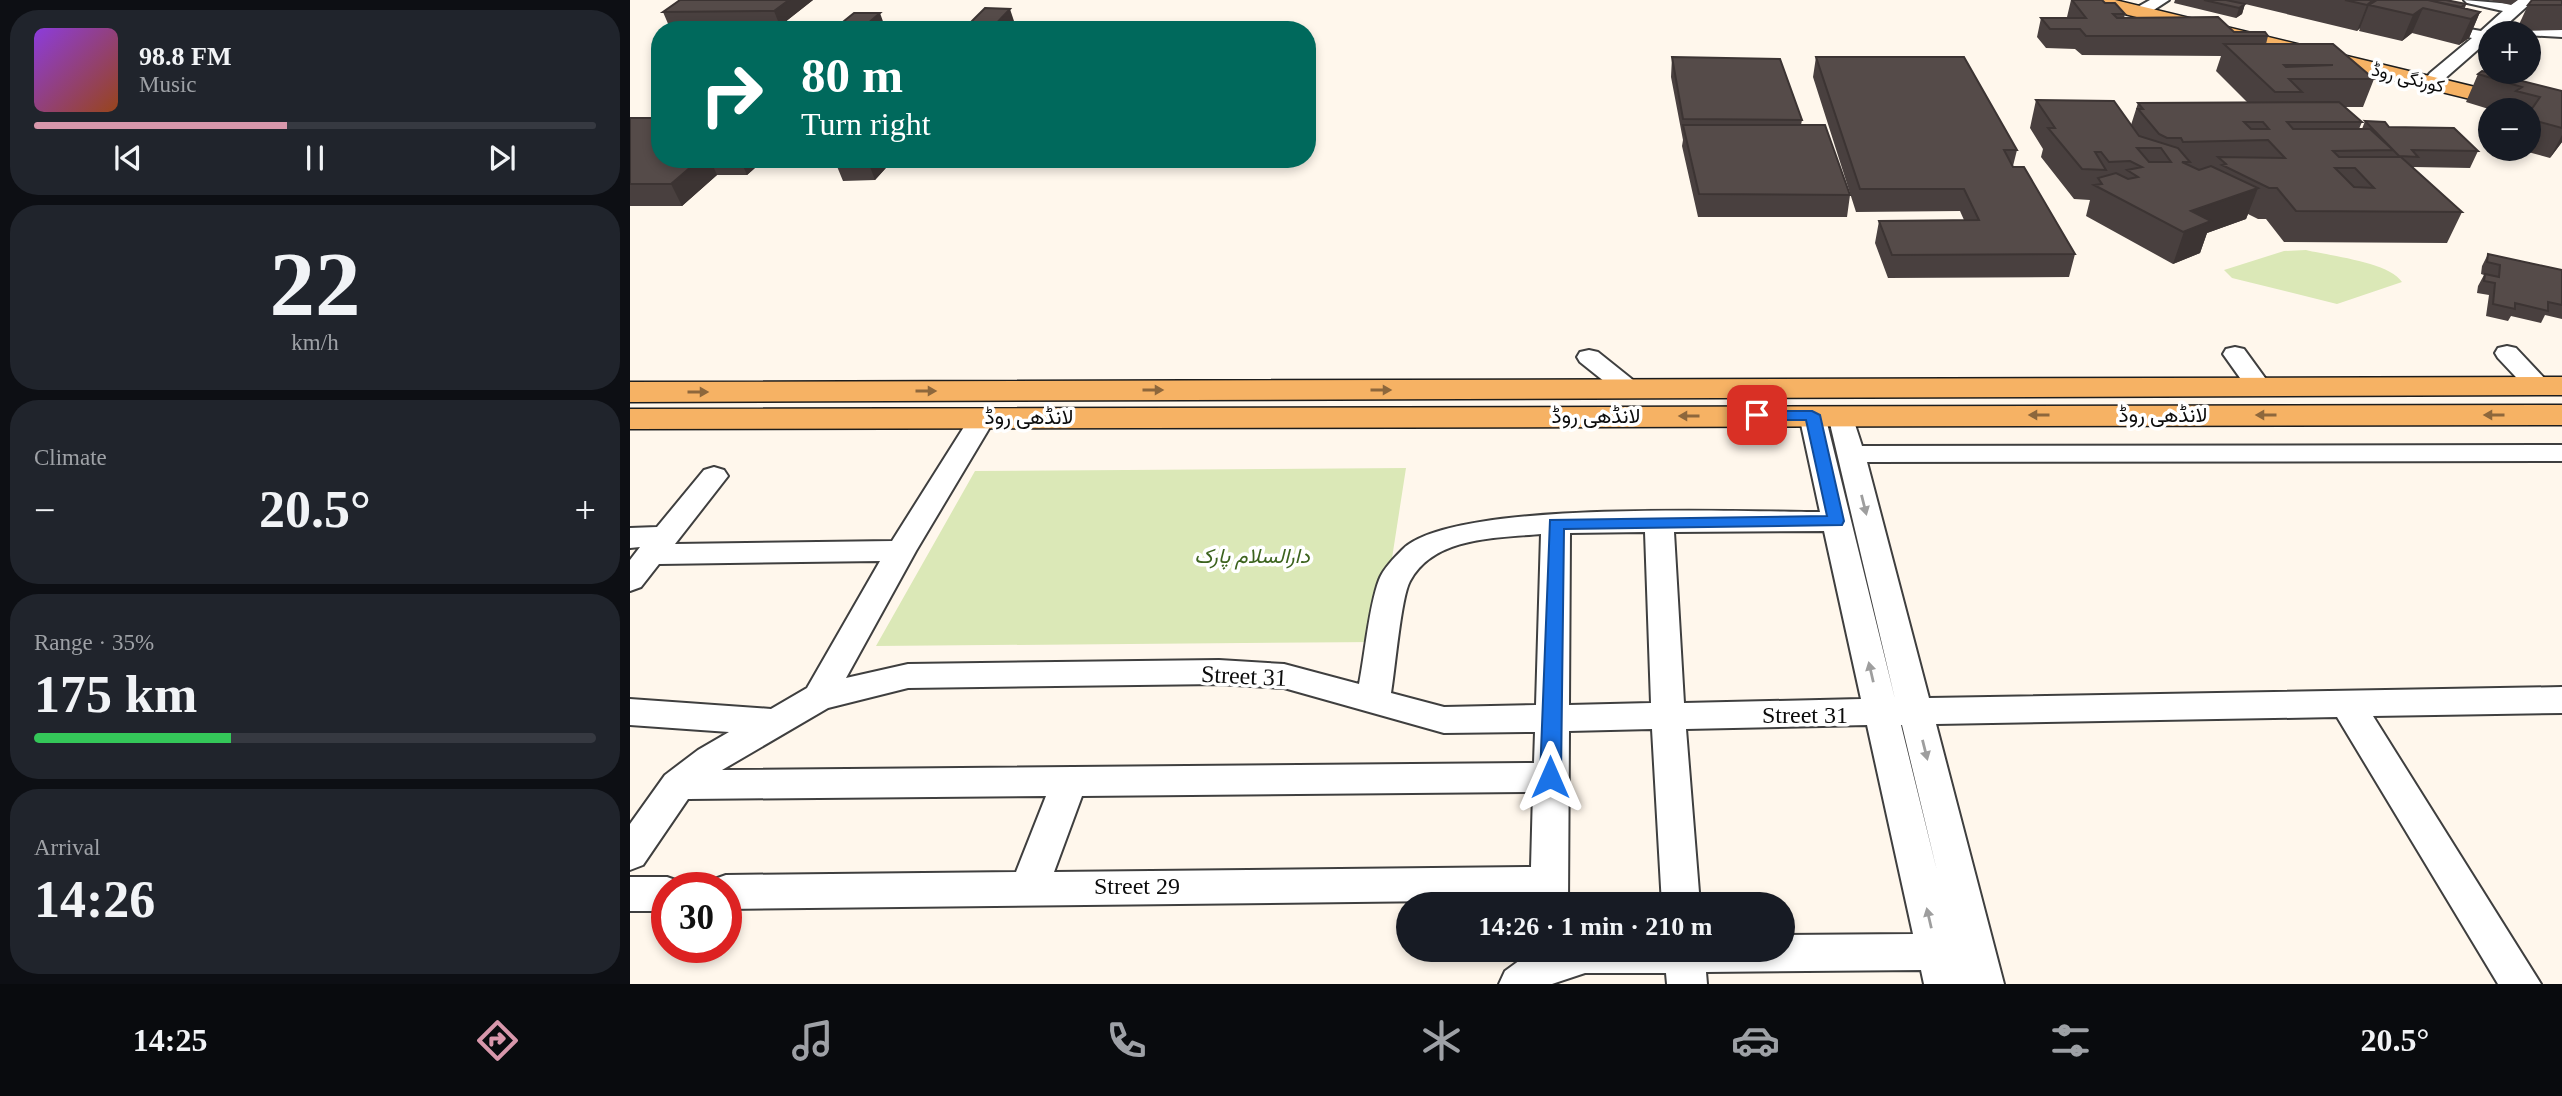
<!DOCTYPE html>
<meta charset="utf-8">
<style>
body{margin:0;font-family:"Times New Roman",Vazirmatn,serif;background:#20242c;color:#f1f3f6;height:100vh;display:flex;flex-direction:column;font-size:26px;white-space:nowrap}
*{box-sizing:border-box;margin:0}
p{font-size:23px;color:#9ea1a6}
.icon{flex:none;width:38px;height:38px;fill:none;stroke:currentColor;stroke-width:2;stroke-linecap:round;stroke-linejoin:round}
.map{position:relative;flex:1;overflow:hidden}
.drawer{display:flex;flex-direction:column;gap:10px;padding:10px;background:#0d0f14;width:630px}
.drawer>*{flex:none}
.top-card{position:absolute;left:21px;top:21px;width:665px;height:147px;border-radius:28px;box-shadow:0 4px 10px #0003;background:#00695c;color:#fff;overflow:hidden}
.controls{position:absolute;left:1848px;top:21px;display:grid;gap:14px}
.controls a{display:grid;place-items:center;width:63px;height:63px;border-radius:50%;background:#171b24;box-shadow:0 4px 10px #0003;font-size:35px}
.speed{position:absolute;left:21px;top:872px;display:flex;gap:14px;font-size:35px;font-weight:700;text-align:center}
.speed>*{display:grid;place-content:center;width:91px;height:91px;border-radius:50%;background:#171b24;box-shadow:0 4px 10px #0003;line-height:1}
.speed .limit{border:10px solid #d22;background:#fff;color:#111}
.pin{position:absolute;display:grid;place-items:center;width:60px;height:60px;color:#fff;margin:-30px;border-radius:14px;box-shadow:0 4px 10px #0006}
.me{position:absolute;width:77px;margin:-38px;rotate:0deg;stroke-linejoin:round;filter:drop-shadow(0 0 5px #0008)}
.turn{display:flex;align-items:center;gap:24px;height:147px;padding:0 35px;font-size:32px}
.turn .icon{width:91px;height:91px;stroke-width:2.5}
.turn b{display:block;font-size:49px;line-height:60px}
.big{font-size:52px;font-weight:800;line-height:1.1}
.drawer .widget{flex:1;display:flex;flex-direction:column;justify-content:center;gap:10px;min-width:0;padding:0 24px;border-radius:28px;background:#20242c}
.drawer .dial{align-items:center;gap:0}
.dial b{font-size:91px;line-height:1}
.song{display:flex;align-items:center;gap:21px}
.cover{width:84px;height:84px;border-radius:10px;background:linear-gradient(135deg,hsl(270 70% 55%),hsl(20 70% 35%))}
.played{height:7px;border-radius:4px;background:linear-gradient(90deg,#d897ab 45%,#363941 45%)}
.keys{display:flex;justify-content:space-around;direction:ltr}
.heat{display:flex;justify-content:space-between;align-items:center;font-size:38px;direction:ltr}
.charge{height:10px;border-radius:5px;background:linear-gradient(90deg,#34c759 35%,#363941 0)}
.trip{position:absolute;left:766px;top:892px;width:399px;height:70px;border-radius:35px;background:#171b24;box-shadow:0 4px 10px #0003;font-weight:800;line-height:70px;text-align:center}
.tab-bar{display:flex;height:112px;justify-content:space-around;align-items:center;background:#090b0e;color:#9ea1a6}
.tab-bar .icon{width:49px;height:49px}
.tab-bar .current{color:#d897ab}
.tab-bar b{font-size:32px;color:#f1f3f6}
main{display:flex;flex:1;min-height:0}
.map>svg:first-child{display:block}
.green{fill:#dbe8b7}
.lines{fill:none;stroke-linecap:round;stroke-linejoin:round}
.minor-casing{stroke:#3f3f3f;stroke-width:4}
.major-casing{stroke:#1d1d1d;stroke-width:3}
.minor{fill:#fff;fill-rule:evenodd}
.major{fill:#f6b264;fill-rule:evenodd}
.wall{fill:#49403f}
.shaded-wall{fill:#3c3433}
.building{fill:#554b49;stroke:#3c3433;stroke-width:2;fill-rule:evenodd}
.oneway{fill:#8d673c}
.oneway2{fill:#9e9e9e}
.route{fill:#1a73e8;stroke:#114b97;stroke-width:2}
.labels{text-anchor:middle;dominant-baseline:central;stroke-width:7;stroke-linejoin:round;paint-order:stroke}
.far-street-label{font-size:18px;fill:#0c0c0c;stroke:#fff}
.street-label{font-size:21px;fill:#0c0c0c;stroke:#fff}
.park-label{font-size:21px;font-style:italic;fill:#3c631e;stroke:#fff}
.near-street-label{font-size:24px;fill:#0c0c0c;stroke:#fff}
</style>
<main>
<section class="drawer">
<div class="widget">
<div class="song"><i class="cover"></i><div><b>98.8 FM</b><p>Music</p></div></div>
<div class="played"></div>
<div class="keys"><svg class="icon" aria-label="previous" viewBox="0 0 24 24"><path d="M18 5L8 12l10 7zM5 5v14"/></svg><svg class="icon" aria-label="pause" viewBox="0 0 24 24"><path d="M8 5v14M16 5v14"/></svg><svg class="icon" aria-label="next" viewBox="0 0 24 24"><path d="M6 5l10 7-10 7zM19 5v14"/></svg></div>
</div>
<div class="widget dial"><b>22</b><p>km/h</p></div>
<div class="widget"><p>Climate</p>
<div class="heat"><a>−</a><b class="big">20.5°</b><a>+</a></div>
</div>
<div class="widget"><p>Range · 35%</p><b class="big">175 km</b><div class="charge"></div></div>
<div class="widget"><p>Arrival</p><b class="big">14:26</b></div>
</section>
<div class="map">
<svg width="1932" height="984" viewBox="0 0 1932 984">
<rect width="100%" height="100%" fill="#fff7ec"/>
<path class="green" d="M1676 250C1700 256 1759 262 1772 282L1707 304 1602 278 1594 270 1654 251Z
M776 468 749 642 246 646 345 471Z"/>
<g class="lines">
<g class="minor-casing">
<path id="minor" d="M1520 0H1539L1516 15H1504V9Z
M1834 0 1882 4 1887 0H1904L1874 27H1932V37L1860 33V39L1812 81H1800L1797 77 1800 73 1842 38 1799 28V22L1851 31 1873 11 1837 3Z
M1877 346 1886 348 1917 381 1921 386 1917 391H1899L1868 358 1865 353 1868 348Z
M1605 347 1614 349 1638 382 1642 387 1638 392H1620L1593 354 1596 349Z
M959 350 968 352 1008 384 1012 389 1008 394H990L950 362 947 357 950 352Z
M1182 407 1191 409 1195 415 1265 699 1198 415 1202 409H1220L1232 446 1932 445V461L1237 462 1299 698 1932 687V713L1743 716 1911 984H1868L1707 717 1306 724 1374 984H1294L1291 970 1076 972 1077 984H1037L1036 973H955L922 984H869L875 971 904 950H1153V935L1283 934 1237 725 1056 729 1070 905H1032L1022 729 939 731 938 905H900V900L96 909V887H79L82 880 96 875 386 872 416 796 58 799 13 865 0 870V824L35 775 68 750 99 732 0 725V699L141 709 177 688 250 561 29 564 11 587 0 591V560L10 547 0 548V528L27 527 74 470 84 467 94 470 98 476 45 544 262 541 344 411H362L366 417 286 551 216 678 278 664 589 660 654 664 729 684C735 654 739 606 749 580 753 569 764 558 772 550 821 499 1111 512 1190 512L1169 415 1173 409ZM1194 531 1231 699 1054 703 1044 532ZM1015 532 1021 703 939 705 940 533ZM911 534 906 705 814 707 761 693C765 670 771 597 780 581 804 536 868 538 911 534ZM589 684 654 688 814 733 905 732 904 763 92 770 198 708 278 688ZM1271 725H1272L1307 871ZM903 792 901 867 424 872 452 796Z
M0 877H37L51 882 53 887H37V911H0Z"/>
</g>
<g class="major-casing">
<path id="major" d="M1451 0H1485L1932 108V122L1899 114V110H1885L1454 4Z
M1932 377V395L0 402V382Z
M1932 405V425L0 429V409Z"/>
</g>
<use href="#minor" class="minor"/>
<use href="#major" class="major"/>
</g>
<path class="wall" d="M50 0H183L150 26H39L33 12Z
M1441 0H1472L1475 3 1495 14 1494 18 1638 36 1636 44 1744 79 1733 107H1715L1732 122 1729 129H1732L1735 121 1848 151 1840 168 1784 167 1783 168 1832 212 1817 243 1654 242 1636 219H1628L1618 214 1616 219 1577 233 1570 253 1543 264 1456 216 1460 200 1444 199 1411 157 1413 149 1400 128 1406 100 1501 125 1508 103 1617 102 1586 71 1591 56 1452 55 1445 49 1416 48 1407 37 1411 18H1438L1437 17Z
M1545 0H1816L1836 4 1835 8 1850 12 1839 38 1829 45 1782 33 1772 41 1729 31 1730 28 1727 31 1615 4 1612 14 1606 18 1544 3Z
M1859 0H1888L1881 5Z
M1932 0V30L1886 31 1898 5Z
M1042 57 1172 120 1171 125 1220 195 1217 217H1068L1052 146 1053 140 1041 77Z
M1186 57 1387 150 1383 166 1445 254 1439 277 1258 278 1245 243 1249 221 1334 220 1330 211 1226 212 1183 77Z
M1848 74 1932 91V142L1920 158 1887 149H1899V110H1862L1836 102Z
M0 118 30 159H135L117 175H87L52 206H0Z
M204 159H264L245 180 213 181Z
M1858 254 1932 270V319L1915 315 1911 323 1881 316 1878 321 1856 316 1859 295 1847 293 1848 286 1854 275 1851 274 1852 266Z"/>
<path class="shaded-wall" d="M159 0H183L150 26 144 11Z
M1743 0H1746L1739 5 1730 28 1727 31 1737 5Z
M1615 4 1612 14 1606 18 1609 8Z
M1793 8 1782 33 1772 41 1783 15Z
M380 9 386 27 384 30H360Z
M1850 12 1839 38 1829 45 1841 19Z
M250 13 255 27 252 30H230Z
M1932 135V142L1920 158Z
M70 159H80L87 175 52 206 41 184Z
M110 159H135L117 175Z
M237 159H264L245 180Z
M1628 188 1616 219 1577 233 1570 253 1543 264 1561 211Z"/>
<path class="building" d="M50 0H159L144 11 33 12Z
M1442 0H1472L1475 3H1485L1495 14H1483L1487 18 1588 17 1604 32H1635L1638 36H1456L1450 29H1420L1411 18H1456Z
M1574 0H1596L1615 4 1609 8Z
M1715 0H1743L1737 5Z
M1747 0H1798L1850 12 1841 19 1793 8 1783 15 1739 5Z
M1798 0H1816L1836 4 1831 7Z
M1902 0H1932V5H1898Z
M355 8 380 9 360 30H333Z
M224 13H250L230 30H203Z
M1594 44H1703L1744 79H1659L1672 92H1645ZM1654 65H1703L1656 67Z
M1042 57 1150 59 1172 120 1053 119Z
M1186 57H1334L1387 150H1374L1383 167H1394L1445 254 1262 255 1249 221 1349 220 1334 189H1230Z
M1852 71 1932 91V128L1899 119V113L1910 97 1886 91 1892 87 1848 74Z
M1406 100 1484 101 1509 136 1548 148 1560 162H1552L1569 170 1581 166 1628 188 1561 211 1581 221 1553 232 1464 185 1472 184 1468 178 1486 173 1498 179 1508 177 1497 170 1512 167 1500 161 1479 162 1471 152H1465L1476 170 1452 169 1418 128H1425ZM1507 148H1531L1541 162H1519Z
M1709 102 1732 122H1657L1663 129H1740L1763 150 1703 151 1709 157H1771L1832 212 1666 211 1647 188H1639L1592 165 1596 164 1588 157 1655 158 1638 140 1553 142 1551 138H1537L1529 134 1508 109H1513L1508 103ZM1614 122H1633L1639 129H1621ZM1705 168H1725L1744 188 1724 187Z
M0 118H30V159H70L41 184H0Z
M1735 121 1755 122 1759 127 1824 128 1848 151 1782 150 1788 157 1769 156Z
M1053 125H1195L1220 195 1069 194Z
M1858 254 1932 270V305L1918 302V311L1885 303V309L1863 304 1865 283 1854 281 1855 274 1869 277 1870 265 1857 262Z"/>
<defs><path id="oneway-solid" d="M-6-.8H1V-3.2L6.5 0L1 3.2V.8H-6Z" transform="scale(1.75)"/></defs>
<g class="oneway">
<use href="#oneway-solid" transform="translate(523 390)"/>
<use href="#oneway-solid" transform="translate(751 390)"/>
<use href="#oneway-solid" transform="translate(296 391)"/>
<use href="#oneway-solid" transform="translate(68 392)"/>
<use href="#oneway-solid" transform="translate(1409 415) rotate(180)"/>
<use href="#oneway-solid" transform="translate(1636 415) rotate(180)"/>
<use href="#oneway-solid" transform="translate(1864 415) rotate(180)"/>
<use href="#oneway-solid" transform="translate(1059 416) rotate(180)"/>
</g>
<g class="oneway2">
<use href="#oneway-solid" transform="translate(1234 505) rotate(76)"/>
<use href="#oneway-solid" transform="translate(1241 672) rotate(-103)"/>
<use href="#oneway-solid" transform="translate(1295 750) rotate(76)"/>
<use href="#oneway-solid" transform="translate(1299 918) rotate(-103)"/>
</g>
<path class="route" d="M1182 411 1190 415 1214 521 1212 525 934 529 931 777 928 783H913L910 777 920 520 1197 516 1176 420H1127L1120 415 1127 411Z"/>
<g class="labels">
<g class="far-street-label">
<text transform="translate(1778 78) rotate(14)">کورنگی روڈ</text>
</g>
<g class="street-label">
<text x="1533" y="415">لانڈھی روڈ</text>
<text x="966" y="416">لانڈھی روڈ</text>
<text x="399" y="417">لانڈھی روڈ</text>
</g>
<g class="park-label">
<text x="622" y="556">دارالسلام پارک</text>
</g>
<g class="near-street-label">
<text transform="translate(614 676) rotate(3)">Street 31</text>
<text x="1175" y="715">Street 31</text>
<text x="507" y="886">Street 29</text>
</g>
</g>
</svg>
<div class="controls">
<a>+</a>
<a>−</a>
</div>
<div class="speed"><div class="limit">30</div></div>
<div class="pin" style="left:1127px;top:415px;background:#d93025"><svg class="icon" aria-label="arrive" viewBox="0 0 24 24"><path d="M6 21V4h12l-3 4 3 4H6"/></svg></div>
<svg class="me" style="left:920px;top:777px" viewBox="-20 -20 40 40"><path d="M0-17L14 15 0 8-14 15z" fill="#1a73e8" stroke="#fff" stroke-width="4"/></svg>
<div class="trip">14:26 · 1 min · 210 m</div>
<div class="top-card">
<div class="turn"><svg class="icon" aria-label="right" viewBox="0 0 24 24"><path d="M7 20v-9h11M14 6l5 5-5 5"/></svg><div><b>80 m</b>Turn right</div></div>
</div>
</div>
</main>
<nav class="tab-bar">
<b>14:25</b>
<svg class="icon current" aria-label="directions" viewBox="0 0 24 24"><path d="M12 3l9 9-9 9-9-9zM9 14v-3h6M13 9l2 2-2 2"/></svg>
<svg class="icon" aria-label="music" viewBox="0 0 24 24"><path d="M9 18V5l10-2v13"/><circle cx="6" cy="18" r="3"/><circle cx="16" cy="16" r="3"/></svg>
<svg class="icon" aria-label="phone" viewBox="0 0 24 24"><path d="M5 4h4l2 5-3 2q2 4 5 5l2-3 5 2v4C11 20 4 13 5 4z"/></svg>
<svg class="icon" aria-label="climate" viewBox="0 0 24 24"><path d="M12 3v18M4 7l16 10M4 17L20 7"/></svg>
<svg class="icon" aria-label="car" viewBox="0 0 24 24"><path d="M5 17H2v-5l4-1 3-4h7l3 4 3 1v5h-3M9 17h6M6 11h13"/><circle cx="7" cy="17" r="2"/><circle cx="17" cy="17" r="2"/></svg>
<svg class="icon" aria-label="filters" viewBox="0 0 24 24"><path d="M4 7h16M4 17h16"/><circle cx="9" cy="7" r="2"/><circle cx="15" cy="17" r="2"/></svg>
<b>20.5°</b>
</nav>
